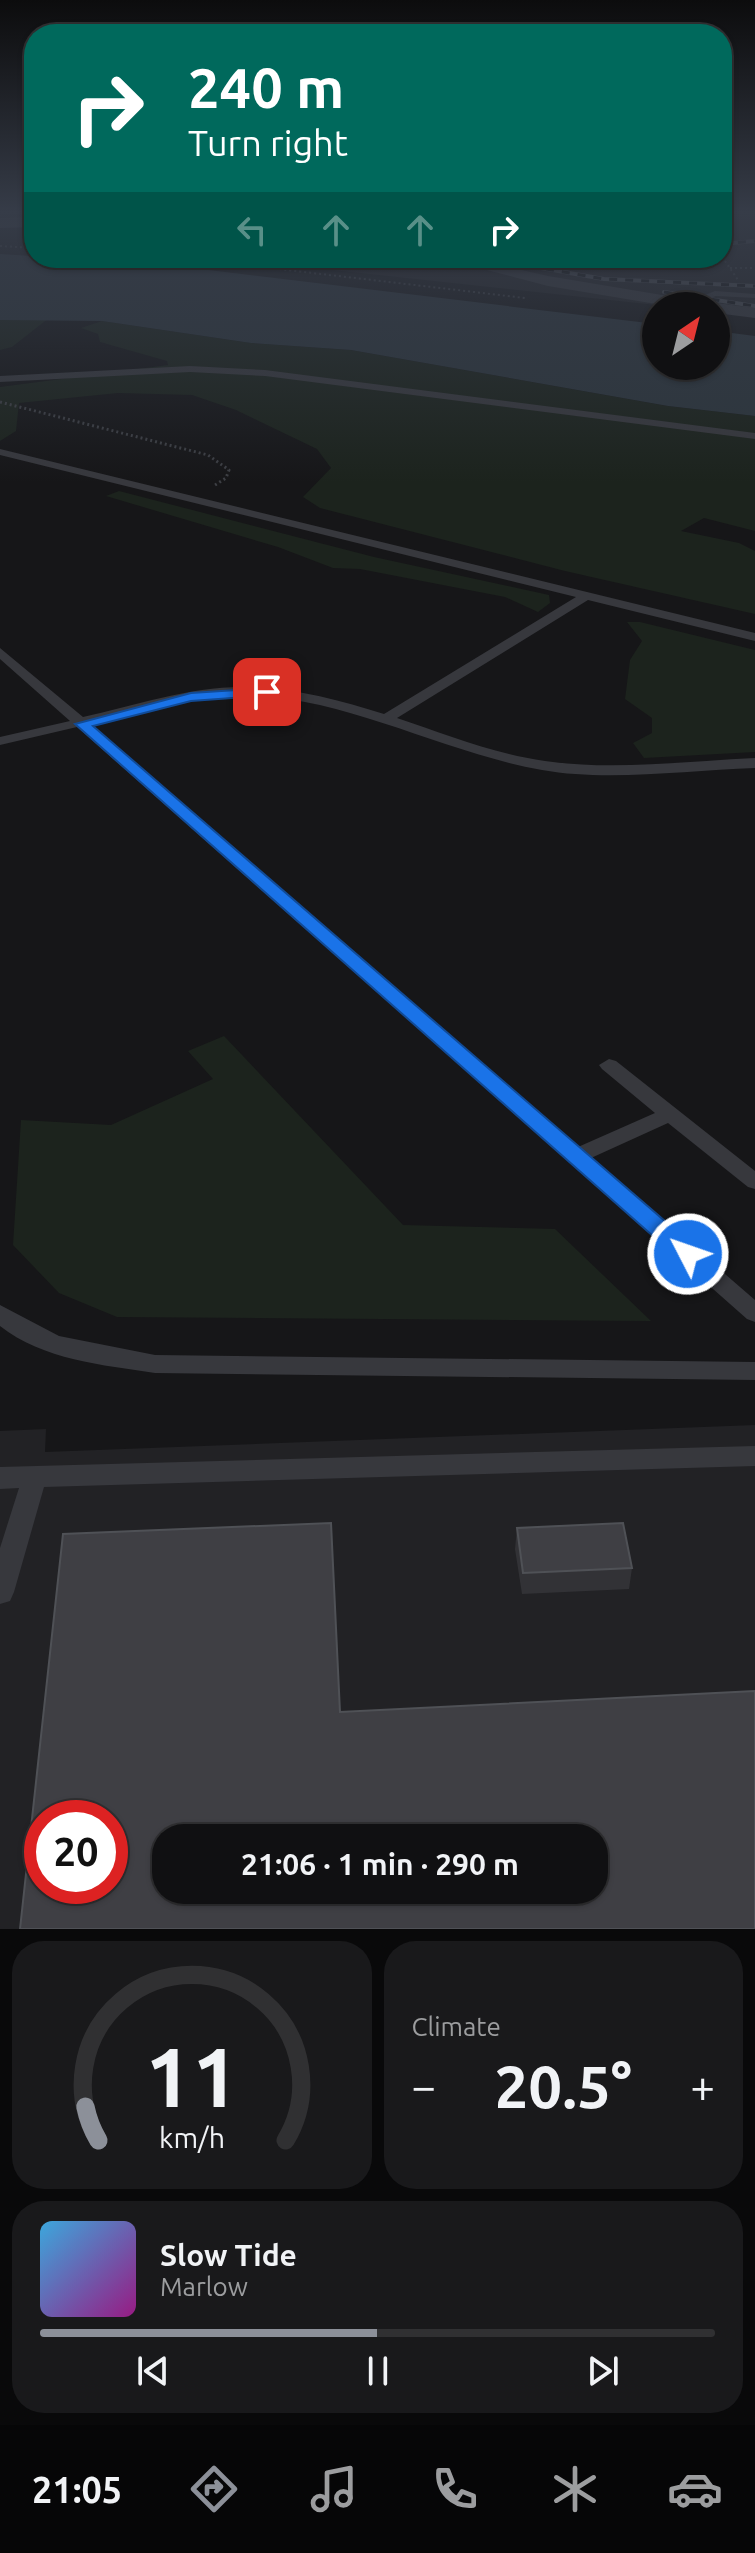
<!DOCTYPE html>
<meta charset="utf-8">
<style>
body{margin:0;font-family:Ubuntu,sans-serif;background:#19191b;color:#f1f3f6;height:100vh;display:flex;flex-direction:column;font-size:30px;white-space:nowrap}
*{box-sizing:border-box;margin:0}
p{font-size:26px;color:#9c9d9f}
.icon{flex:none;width:44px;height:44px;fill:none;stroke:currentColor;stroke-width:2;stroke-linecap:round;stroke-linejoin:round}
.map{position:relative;height:1929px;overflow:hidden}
.side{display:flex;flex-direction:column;gap:12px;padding:12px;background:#09090a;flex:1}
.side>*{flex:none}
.banner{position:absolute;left:24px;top:24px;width:708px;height:244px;border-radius:32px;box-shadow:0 2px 6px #0004,0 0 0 2px #303032;background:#00695c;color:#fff;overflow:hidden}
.needle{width:52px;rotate:35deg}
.controls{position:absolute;left:642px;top:292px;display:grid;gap:16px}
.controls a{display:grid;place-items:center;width:88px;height:88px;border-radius:50%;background:#101012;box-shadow:0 2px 6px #0004,0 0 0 2px #303032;font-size:40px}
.speed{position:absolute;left:24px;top:1800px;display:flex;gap:16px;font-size:40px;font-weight:700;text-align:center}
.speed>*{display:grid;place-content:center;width:104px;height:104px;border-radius:50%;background:#101012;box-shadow:0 2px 6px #0004,0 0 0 2px #303032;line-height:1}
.speed .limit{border:12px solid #d22;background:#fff;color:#111}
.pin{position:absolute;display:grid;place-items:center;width:68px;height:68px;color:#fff;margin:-34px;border-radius:16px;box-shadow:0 4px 12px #0006}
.me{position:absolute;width:88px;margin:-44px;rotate:311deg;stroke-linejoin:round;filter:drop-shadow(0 0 6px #0008)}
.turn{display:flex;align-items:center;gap:28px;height:168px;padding:0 32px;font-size:36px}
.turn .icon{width:104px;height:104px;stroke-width:2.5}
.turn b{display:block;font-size:56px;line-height:68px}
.lanes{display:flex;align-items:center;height:76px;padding:0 32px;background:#0003;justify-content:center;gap:40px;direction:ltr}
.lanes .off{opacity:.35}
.big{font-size:60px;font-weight:700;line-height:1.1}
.side .card{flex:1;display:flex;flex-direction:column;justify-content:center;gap:12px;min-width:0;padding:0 28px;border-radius:32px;background:#19191b}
.side .dial{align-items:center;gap:0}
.dial svg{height:208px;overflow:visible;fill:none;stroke:#303032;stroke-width:7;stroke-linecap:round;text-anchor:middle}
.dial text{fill:#f1f3f6;stroke:none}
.song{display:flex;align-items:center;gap:24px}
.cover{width:96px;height:96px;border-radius:12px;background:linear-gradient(135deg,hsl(200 70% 55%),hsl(310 70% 35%))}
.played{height:8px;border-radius:4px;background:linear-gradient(90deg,#8c9099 50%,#303032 50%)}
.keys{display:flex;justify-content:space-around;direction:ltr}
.heat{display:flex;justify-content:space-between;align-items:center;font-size:44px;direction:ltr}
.side .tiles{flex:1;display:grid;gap:12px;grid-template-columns:1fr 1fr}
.card:last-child{grid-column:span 2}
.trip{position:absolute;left:152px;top:1824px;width:456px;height:80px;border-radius:32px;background:#101012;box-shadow:0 2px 6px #0004,0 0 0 2px #303032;font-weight:700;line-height:80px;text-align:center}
.menu{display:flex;height:128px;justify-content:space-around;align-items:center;background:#060607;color:#9c9d9f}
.menu .icon{width:56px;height:56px}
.menu .current{color:#8c9099}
.menu b{font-size:36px;color:#f1f3f6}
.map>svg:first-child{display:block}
.built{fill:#222225;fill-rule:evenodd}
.green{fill:#1c231d}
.water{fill:#2c353c}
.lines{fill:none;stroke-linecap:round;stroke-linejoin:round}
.path-far1{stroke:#3d3f44;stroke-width:2;stroke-dasharray:2 3;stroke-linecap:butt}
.path{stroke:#3d3f44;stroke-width:3;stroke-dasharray:2 3;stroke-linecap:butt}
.lane{fill:#37383d;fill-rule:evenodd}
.street{fill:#37383d;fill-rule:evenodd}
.secondary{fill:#45474d;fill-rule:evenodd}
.rail-casing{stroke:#4a4c52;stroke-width:4}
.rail{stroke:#111113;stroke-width:3;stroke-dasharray:8;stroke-linecap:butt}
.wall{fill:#323236}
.building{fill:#3f3f44;stroke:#4f5156;stroke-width:2;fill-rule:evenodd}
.route{fill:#1a73e8;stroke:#114b97;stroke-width:2}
</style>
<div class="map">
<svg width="755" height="1929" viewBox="0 0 755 1929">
<rect width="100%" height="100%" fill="#161618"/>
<path class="built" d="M722 212H755V316L716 306H665L222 258H722Z
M755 1425V1929H0V1431L46 1429 45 1452ZM42 1818H110V1886H42ZM166 1838H594V1890H166Z"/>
<path class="green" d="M49 318 12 347 0 350V320Z
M102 321 251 343 351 350 668 406 755 416V531L704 518 681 531 739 543 755 551V614L565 571 320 508 303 497 331 468 317 449 236 410 192 395 118 393 19 403 16 431 0 441V387L168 365 167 361 100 342 98 334 81 328Z
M119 491 374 557 549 595 550 603 538 612 505 597 360 569 333 568 278 547 106 496Z
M627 622H640L755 650V752L644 758 633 743 652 733V718L625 699 630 660 642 641Z
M224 1036 403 1225 555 1229 651 1321 117 1317 59 1293 13 1245 21 1120 111 1125 213 1079 188 1051Z"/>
<path class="water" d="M0 254 159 264 656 324V366H716V331L755 336V416L668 406 351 350 251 343 102 321 0 320Z"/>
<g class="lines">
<path class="path-far1" d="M0 246 34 248
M185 258 525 298
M725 261 738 280
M730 268H755"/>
<path class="path" d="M0 402 208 455 229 470 226 478 215 485"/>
<path class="lane" d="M715 291 755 294V298L716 296 689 306 682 304Z
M190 366 265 370 755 433V439L265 376 190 372 0 382V376Z
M0 449 755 633V641L588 600 397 718C445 734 494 754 545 761 614 771 686 761 755 758V768C687 770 609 782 542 770 441 752 351 699 247 695 196 694 141 713 91 724L578 1147 655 1113 602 1069 599 1065 609 1059 616 1061 755 1171V1189L748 1187 668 1123 591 1158 755 1300V1322L747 1319 77 727 0 745V737L70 721 0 659V648L83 717C136 705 192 686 246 687 292 687 340 700 384 714L576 597 0 455Z
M0 1305 59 1336 155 1355 755 1362V1380L155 1373C103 1365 43 1360 0 1326Z
M755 1446V1466L44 1487 14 1592 10 1601 0 1604V1548L19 1488 0 1489V1467Z"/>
<path class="street" d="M441 258H469L548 276 698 301 706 306H668L548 286Z
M716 303 755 308V318L716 313V306H709Z"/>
<path class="secondary" d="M34 217V227L0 228V218Z"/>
<g class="rail-casing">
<path id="rail" d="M722 244 755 241
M483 258 604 279 755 286
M664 292 755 306"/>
</g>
<use href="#rail" class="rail"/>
</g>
<path class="wall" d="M517 1528 632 1568 629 1589 522 1594 515 1549Z"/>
<path class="building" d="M331 1523 340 1712 755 1691V1929H20L63 1534ZM42 1818H110V1886H42ZM166 1838H594V1890H166Z
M623 1523 632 1568 523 1573 517 1528Z"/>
<linearGradient id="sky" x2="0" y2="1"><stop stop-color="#0c0c0d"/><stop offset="0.44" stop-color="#363c48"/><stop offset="1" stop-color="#363c48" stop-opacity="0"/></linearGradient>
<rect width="755" height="482" fill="url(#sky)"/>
<path class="route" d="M267 688 272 689V695L191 701 93 726 696 1248 699 1254 696 1260H680L75 724 191 693Z"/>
</svg>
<div class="controls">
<a><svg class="needle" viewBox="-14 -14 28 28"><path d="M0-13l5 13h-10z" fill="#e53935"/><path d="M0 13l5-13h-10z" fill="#9c9d9f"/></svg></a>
</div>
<div class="speed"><div class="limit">20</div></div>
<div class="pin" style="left:267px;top:692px;background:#d93025"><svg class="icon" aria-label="arrive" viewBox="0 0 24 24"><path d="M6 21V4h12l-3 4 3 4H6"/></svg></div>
<svg class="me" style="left:688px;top:1254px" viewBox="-20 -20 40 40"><circle r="17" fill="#1a73e8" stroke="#fff" stroke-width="3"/><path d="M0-11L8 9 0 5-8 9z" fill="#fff"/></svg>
<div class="trip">21:06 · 1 min · 290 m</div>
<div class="banner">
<div class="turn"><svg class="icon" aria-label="right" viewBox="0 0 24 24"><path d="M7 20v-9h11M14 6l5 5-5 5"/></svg><div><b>240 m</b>Turn right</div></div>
<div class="lanes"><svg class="icon off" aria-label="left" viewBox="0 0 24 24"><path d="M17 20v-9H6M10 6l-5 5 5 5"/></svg><svg class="icon off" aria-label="ahead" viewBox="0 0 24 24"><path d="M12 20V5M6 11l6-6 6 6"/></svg><svg class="icon off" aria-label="ahead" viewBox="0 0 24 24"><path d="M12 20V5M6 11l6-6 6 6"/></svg><svg class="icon" aria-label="right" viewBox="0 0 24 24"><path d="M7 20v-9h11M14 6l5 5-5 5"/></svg></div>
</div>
</div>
<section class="side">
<div class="tiles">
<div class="card dial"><svg viewBox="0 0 100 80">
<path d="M14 69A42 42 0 1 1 86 69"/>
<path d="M14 69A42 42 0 0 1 9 56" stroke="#8c9099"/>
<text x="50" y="56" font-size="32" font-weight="700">11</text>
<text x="50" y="72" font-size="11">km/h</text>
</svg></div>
<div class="card"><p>Climate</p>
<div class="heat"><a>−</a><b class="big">20.5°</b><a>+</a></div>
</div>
<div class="card">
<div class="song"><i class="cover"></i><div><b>Slow Tide</b><p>Marlow</p></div></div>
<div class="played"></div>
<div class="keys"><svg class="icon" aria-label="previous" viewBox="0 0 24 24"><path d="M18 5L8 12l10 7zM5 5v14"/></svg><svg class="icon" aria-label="pause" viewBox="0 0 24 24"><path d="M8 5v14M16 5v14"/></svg><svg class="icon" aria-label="next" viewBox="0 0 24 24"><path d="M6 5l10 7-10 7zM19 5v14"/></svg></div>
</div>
</div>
</section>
<nav class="menu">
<b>21:05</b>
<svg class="icon current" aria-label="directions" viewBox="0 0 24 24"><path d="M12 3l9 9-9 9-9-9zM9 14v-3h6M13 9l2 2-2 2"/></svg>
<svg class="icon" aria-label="music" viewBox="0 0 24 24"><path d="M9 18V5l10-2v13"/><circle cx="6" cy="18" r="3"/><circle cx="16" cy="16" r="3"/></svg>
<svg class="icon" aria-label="phone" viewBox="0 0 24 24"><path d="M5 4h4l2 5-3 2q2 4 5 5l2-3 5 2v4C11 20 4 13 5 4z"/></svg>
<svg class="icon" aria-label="climate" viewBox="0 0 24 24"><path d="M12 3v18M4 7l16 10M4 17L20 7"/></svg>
<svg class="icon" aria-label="car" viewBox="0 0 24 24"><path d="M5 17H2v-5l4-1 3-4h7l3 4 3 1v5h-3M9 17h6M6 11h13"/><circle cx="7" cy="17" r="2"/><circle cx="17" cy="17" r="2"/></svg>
</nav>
